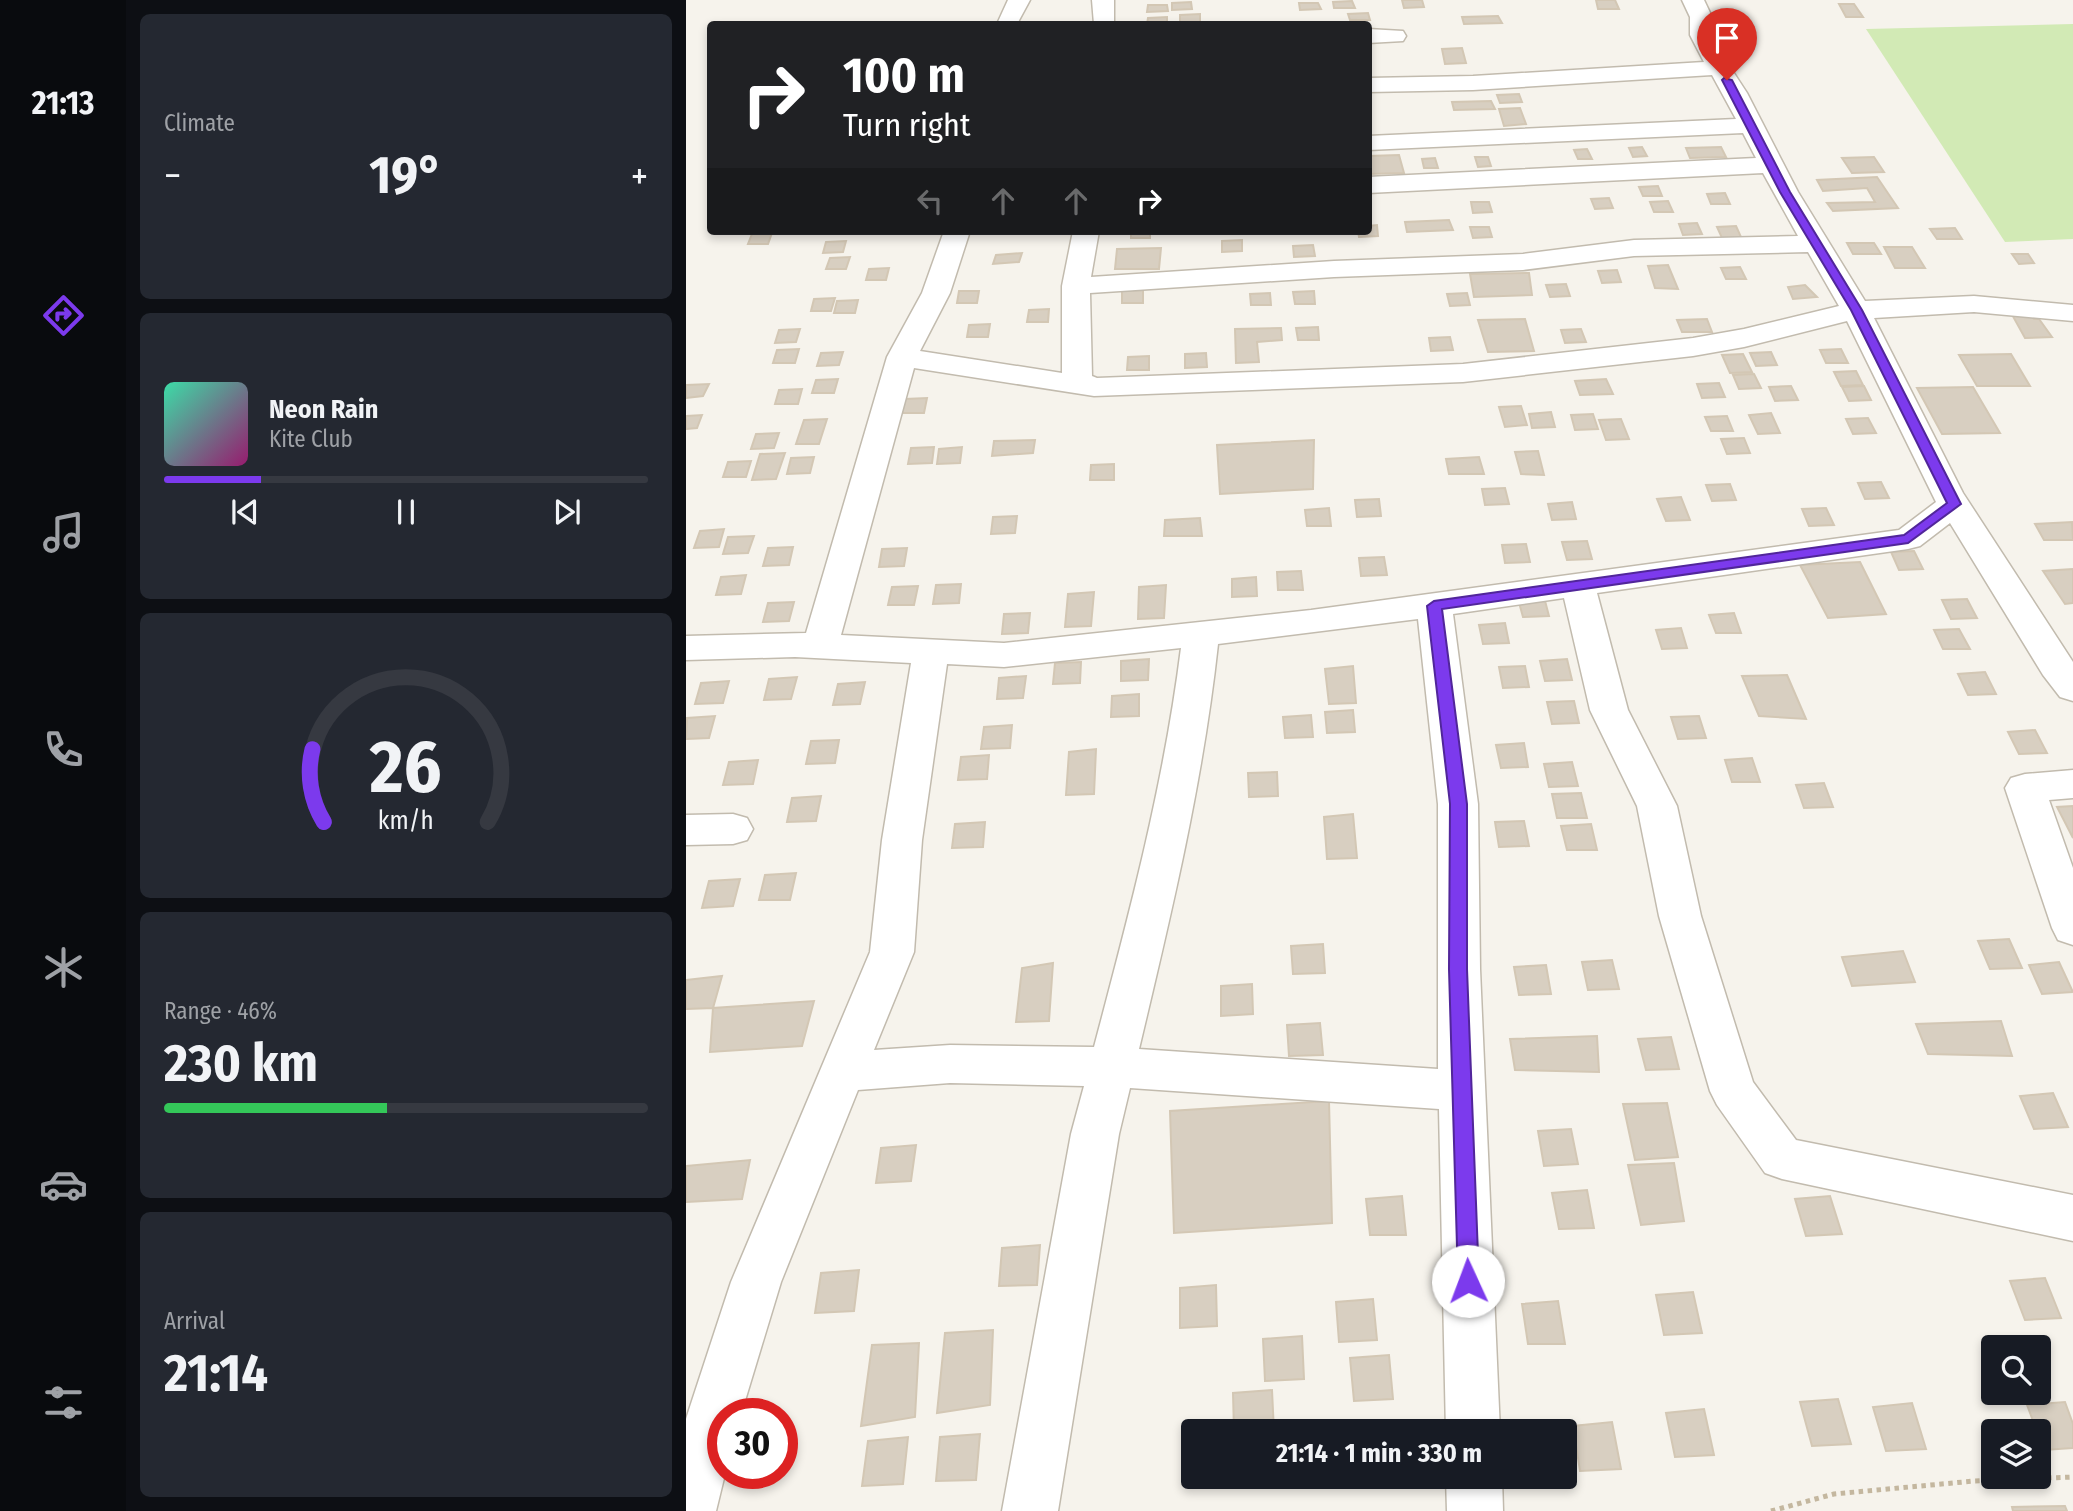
<!DOCTYPE html>
<meta charset="utf-8">
<style>
body{margin:0;font-family:"Fira Sans Condensed",sans-serif;background:#242831;color:#f1f3f6;height:100vh;display:flex;flex-direction:column;font-size:26px;white-space:nowrap}
*{box-sizing:border-box;margin:0}
p{font-size:23px;color:#9ea1a6}
.icon{flex:none;width:38px;height:38px;fill:none;stroke:currentColor;stroke-width:2;stroke-linecap:round;stroke-linejoin:round}
.map{position:relative;flex:1;overflow:hidden}
.side{display:flex;flex-direction:column;gap:14px;padding:14px;background:#0d0f14;width:560px}
.side>*{flex:none}
.hud{position:absolute;left:21px;top:21px;width:665px;height:214px;border-radius:7px;box-shadow:0 4px 10px #0003;background:#202124;color:#fff;overflow:hidden}
.buttons{position:absolute;left:1295px;top:1335px;display:grid;gap:14px}
.buttons a{display:grid;place-items:center;width:70px;height:70px;border-radius:7px;background:#171b24;box-shadow:0 4px 10px #0003;font-size:35px}
.speed{position:absolute;left:21px;top:1398px;display:flex;gap:14px;font-size:35px;font-weight:700;text-align:center}
.speed>*{display:grid;place-content:center;width:91px;height:91px;border-radius:50%;background:#171b24;box-shadow:0 4px 10px #0003;line-height:1}
.speed .limit{border:10px solid #d22;background:#fff;color:#111}
.pin{position:absolute;display:grid;place-items:center;width:60px;height:60px;color:#fff;margin:-72px -30px;border-radius:50% 50% 50% 0;rotate:-45deg;box-shadow:0 0 7px #0007}
.pin .icon{rotate:45deg}
.me{position:absolute;width:77px;margin:-38px;rotate:358deg;stroke-linejoin:round;filter:drop-shadow(0 0 5px #0008)}
.turn{display:flex;align-items:center;gap:24px;height:147px;padding:0 21px;font-size:32px}
.turn .icon{width:91px;height:91px;stroke-width:2.5}
.turn b{display:block;font-size:49px;line-height:60px}
.lanes{display:flex;align-items:center;height:66px;padding:0 21px;background:#0003;justify-content:center;gap:35px;direction:ltr}
.lanes .off{opacity:.35}
.big{font-size:52px;font-weight:700;line-height:1.1}
.side .tile{flex:1;display:flex;flex-direction:column;justify-content:center;gap:10px;min-width:0;padding:0 24px;border-radius:10px;background:#242831}
.side .dial{align-items:center;gap:0}
.dial svg{height:182px;overflow:visible;fill:none;stroke:#363941;stroke-width:7;stroke-linecap:round;text-anchor:middle}
.dial text{fill:#f1f3f6;stroke:none}
.song{display:flex;align-items:center;gap:21px}
.cover{width:84px;height:84px;border-radius:10px;background:linear-gradient(135deg,hsl(160 70% 55%),hsl(320 70% 35%))}
.played{height:7px;border-radius:4px;background:linear-gradient(90deg,#7c3aed 20%,#363941 20%)}
.keys{display:flex;justify-content:space-around;direction:ltr}
.heat{display:flex;justify-content:space-between;align-items:center;font-size:38px;direction:ltr}
.charge{height:10px;border-radius:5px;background:linear-gradient(90deg,#34c759 46%,#363941 0)}
.trip{position:absolute;left:495px;top:1419px;width:396px;height:70px;border-radius:7px;background:#171b24;box-shadow:0 4px 10px #0003;font-weight:700;line-height:70px;text-align:center}
main{display:flex;flex:1;min-height:0}
.dock{display:flex;flex-direction:column;width:126px;justify-content:space-around;align-items:center;background:#090b0e;color:#9ea1a6}
.dock .icon{width:49px;height:49px}
.dock .selected{color:#7c3aed}
.dock b{font-size:32px;color:#f1f3f6}
.map>svg:first-child{display:block}
.green{fill:#d2eab5}
.building{fill:#d8cfc1;stroke:#d3c7b4;stroke-width:2}
.lines{fill:none;stroke-linecap:round;stroke-linejoin:round}
.street-casing{stroke:#c2bbae;stroke-width:3}
.path{stroke:#c4b79f;stroke-width:5;stroke-dasharray:4.5 4.5;stroke-linecap:butt}
.street{fill:#fff;fill-rule:evenodd}
.route{fill:#7c3aed;stroke:#51269a;stroke-width:2}
</style>
<main>
<nav class="dock">
<b>21:13</b>
<svg class="icon selected" aria-label="directions" viewBox="0 0 24 24"><path d="M12 3l9 9-9 9-9-9zM9 14v-3h6M13 9l2 2-2 2"/></svg>
<svg class="icon" aria-label="music" viewBox="0 0 24 24"><path d="M9 18V5l10-2v13"/><circle cx="6" cy="18" r="3"/><circle cx="16" cy="16" r="3"/></svg>
<svg class="icon" aria-label="phone" viewBox="0 0 24 24"><path d="M5 4h4l2 5-3 2q2 4 5 5l2-3 5 2v4C11 20 4 13 5 4z"/></svg>
<svg class="icon" aria-label="climate" viewBox="0 0 24 24"><path d="M12 3v18M4 7l16 10M4 17L20 7"/></svg>
<svg class="icon" aria-label="car" viewBox="0 0 24 24"><path d="M5 17H2v-5l4-1 3-4h7l3 4 3 1v5h-3M9 17h6M6 11h13"/><circle cx="7" cy="17" r="2"/><circle cx="17" cy="17" r="2"/></svg>
<svg class="icon" aria-label="filters" viewBox="0 0 24 24"><path d="M4 7h16M4 17h16"/><circle cx="9" cy="7" r="2"/><circle cx="15" cy="17" r="2"/></svg>
</nav>
<section class="side">
<div class="tile"><p>Climate</p>
<div class="heat"><a>−</a><b class="big">19°</b><a>+</a></div>
</div>
<div class="tile">
<div class="song"><i class="cover"></i><div><b>Neon Rain</b><p>Kite Club</p></div></div>
<div class="played"></div>
<div class="keys"><svg class="icon" aria-label="previous" viewBox="0 0 24 24"><path d="M18 5L8 12l10 7zM5 5v14"/></svg><svg class="icon" aria-label="pause" viewBox="0 0 24 24"><path d="M8 5v14M16 5v14"/></svg><svg class="icon" aria-label="next" viewBox="0 0 24 24"><path d="M6 5l10 7-10 7zM19 5v14"/></svg></div>
</div>
<div class="tile dial"><svg viewBox="0 0 100 80">
<path d="M14 69A42 42 0 1 1 86 69"/>
<path d="M14 69A42 42 0 0 1 9 37" stroke="#7c3aed"/>
<text x="50" y="56" font-size="32" font-weight="700">26</text>
<text x="50" y="72" font-size="11">km/h</text>
</svg></div>
<div class="tile"><p>Range · 46%</p><b class="big">230 km</b><div class="charge"></div></div>
<div class="tile"><p>Arrival</p><b class="big">21:14</b></div>
</section>
<div class="map">
<svg width="1387" height="1511" viewBox="0 0 1387 1511">
<rect width="100%" height="100%" fill="#f6f3ec"/>
<path class="green" d="M1387 24V239L1319 242 1180 29Z"/>
<path class="building" d="M716 0H736L738 7 718 8Z
M910 0H929L933 9H912Z
M666 1 669 8H648L647 2Z
M505 2 506 9 486 10V3Z
M613 3H632L635 9 614 10Z
M1153 4H1168L1177 17H1160Z
M462 5H481L482 11 461 12Z
M682 13 684 20H664L662 14Z
M514 14V24H494V15Z
M812 16 816 23 778 24 776 17Z
M481 17V24H461L462 18Z
M776 48 780 63 759 64 756 49Z
M833 94 836 102 814 103 811 95Z
M805 101 809 109 768 110 766 102Z
M834 108 840 124 818 126 813 109Z
M956 147 961 156 947 157 943 148Z
M1035 147 1040 157 1004 158 1000 148Z
M901 149 906 159H892L888 150Z
M713 155 718 173 682 174V156Z
M789 157H802L805 166 792 167Z
M1188 157 1198 172 1166 173 1156 158Z
M749 158 752 168H738L736 159Z
M1191 177 1212 208 1147 211 1141 203 1189 202 1181 188 1137 191 1131 180Z
M972 186 976 196H957L953 187Z
M1039 193 1044 204H1025L1021 194Z
M923 198 927 208 909 209 905 199Z
M982 201 987 212H968L964 202Z
M785 202H803L806 212 787 213Z
M763 220 767 230 721 232 719 222Z
M1011 223 1016 234 997 235 993 224Z
M691 225 692 236 673 237 672 231H682V226Z
M1050 226 1055 237 1036 238 1031 227Z
M784 227H803L806 237 787 238Z
M1269 228 1276 239H1251L1244 229Z
M445 231H464V238H445Z
M86 233 82 244H62L66 234Z
M556 240V251L536 252V241Z
M160 241 157 252 137 253 140 242Z
M1161 243H1188L1195 254H1167Z
M627 245 629 256 608 257 607 246Z
M1198 247H1226L1239 268H1209Z
M475 248 473 269H429L431 249Z
M336 253 333 262 307 264 310 255Z
M1326 254H1342L1348 263 1333 264Z
M164 257 160 269H140L144 258Z
M982 265 992 289 969 288 962 266Z
M1054 267 1060 279H1040L1035 268Z
M203 268 200 280H180L183 269Z
M931 270 935 282 916 283 912 271Z
M843 273 846 295 788 297 784 274Z
M880 284 884 296 864 297 860 285Z
M1119 285 1131 297 1107 299 1102 287Z
M457 290V303H436V291Z
M273 291H293L291 303H271Z
M628 291 629 304H609L607 292Z
M584 293 585 305H565L564 294Z
M781 293 784 305 764 306 761 294Z
M149 298 145 311H125L128 299Z
M172 300 169 313H148L151 301Z
M363 309 362 322H341L343 310Z
M1342 310 1348 319H1353L1366 337 1339 338 1324 311Z
M839 319 848 351 802 352 792 320Z
M1021 319 1026 332H996L991 320Z
M304 324 302 337H281L283 325Z
M632 327 633 340H612L610 328Z
M595 328 596 340 571 342 573 362 550 363 549 329Z
M114 329 110 342 89 343 93 330Z
M895 329 900 342 879 343 875 330Z
M764 337 767 350 745 351 743 338Z
M113 349 109 363H87L91 350Z
M1155 349 1162 363H1140L1134 350Z
M157 352 153 365 131 366 135 353Z
M1085 352 1091 365 1070 366 1064 353Z
M520 353 521 367 499 368V354Z
M1057 354 1066 372 1044 373 1036 355Z
M1325 354 1344 386H1291L1273 355Z
M463 356V370H441L442 357Z
M1170 371 1177 385 1155 386 1148 372Z
M1068 374 1075 388 1053 389 1047 375Z
M152 379 148 393H126L130 380Z
M920 379 927 394 894 395 889 381Z
M1033 383 1039 397 1016 398 1011 384Z
M23 384 17 396 0 398V385Z
M1105 386 1112 400 1089 401 1083 387Z
M1178 386 1185 400 1163 401 1156 387Z
M1287 387 1314 433 1256 434 1231 388Z
M116 389 112 404H89L93 390Z
M241 398 238 413H216L219 399Z
M835 406 841 425 819 427 813 407Z
M865 412 869 427 846 428 843 414Z
M1085 413 1094 433 1072 434 1063 415Z
M907 414 912 429 889 430 885 415Z
M16 415 11 428 0 429V416Z
M1041 416 1047 431H1025L1019 417Z
M1182 418 1190 433 1167 434 1160 419Z
M141 419 133 444H110L118 420Z
M935 419 943 439 920 440 913 420Z
M93 433 88 448 65 449 70 434Z
M1058 438 1064 453 1041 454 1035 439Z
M349 440 347 453 306 456 308 441Z
M628 440 627 489 534 494 531 445Z
M248 447 246 463 222 464 225 448Z
M276 447 274 463 251 464 253 449Z
M852 451 858 475 835 474 829 452Z
M99 453 90 479 66 480 74 454Z
M128 457 124 473 101 474 105 458Z
M793 457 798 474H763L760 459Z
M65 461 60 477H37L42 462Z
M428 464V480H404L405 465Z
M1195 482 1203 498 1179 499 1172 483Z
M1044 484 1050 500 1026 501 1020 485Z
M819 488 823 504 799 505 796 489Z
M995 497 1004 520 980 521 971 499Z
M693 499 695 516 671 517 669 500Z
M886 502 890 519 866 520 862 504Z
M643 508 645 526H621L619 510Z
M1140 508 1148 525 1123 526 1116 509Z
M331 516 329 533 305 534 307 517Z
M514 518 516 536H478L479 520Z
M1386 522 1387 540H1358L1349 524Z
M38 529 33 547 8 548 14 531Z
M68 536 62 553 37 554 42 537Z
M901 541 906 559 881 560 876 542Z
M840 544 844 562 819 563 816 545Z
M107 547 103 565 77 566 82 548Z
M221 548 218 566 193 567 196 549Z
M1228 551 1237 569 1213 570 1205 552Z
M698 557 701 575 675 576 673 558Z
M1174 562 1200 614 1142 618 1114 565Z
M1387 569V603L1379 604 1357 571Z
M615 571 617 590H592L591 572Z
M60 575 55 594 30 595 35 577Z
M570 577 571 596 546 597V579Z
M275 584 273 603 247 604 250 585Z
M480 585 478 618 452 619 453 587Z
M232 586 228 605H202L206 587Z
M408 592 405 626 379 627 382 594Z
M858 597 863 616 837 617 832 599Z
M1281 599 1291 618 1265 619 1256 600Z
M108 602 103 621 77 622 82 603Z
M344 613 342 633 316 634 318 614Z
M1048 613 1055 633H1030L1023 615Z
M819 623 823 643 797 644 793 625Z
M995 628 1001 648 976 649 970 630Z
M1273 629 1284 649H1257L1248 630Z
M463 659 462 680 435 681V661Z
M881 659 886 680 859 681 854 661Z
M395 662 394 683 367 684 369 663Z
M667 666 670 703 643 704 639 669Z
M839 666 843 687 817 688 813 667Z
M1299 672 1310 694 1282 695 1272 674Z
M1101 675 1120 719 1073 716 1056 676Z
M340 676 337 698 311 699 313 678Z
M111 677 105 699 78 700 83 679Z
M43 681 37 703 9 704 15 683Z
M179 682 174 704 147 705 152 684Z
M453 694V716L425 717 426 696Z
M888 701 893 723 866 724 861 702Z
M667 710 669 732 641 733 639 712Z
M625 715 627 737 599 738 597 717Z
M29 716 23 738 0 739 1 718Z
M1013 716 1020 738 992 739 985 717Z
M326 725 324 748 295 749 298 727Z
M1349 730 1361 753 1333 754 1322 732Z
M153 740 149 763 120 764 125 741Z
M838 743 842 767 815 768 810 745Z
M410 749 408 794 380 795 383 752Z
M303 755 301 779 272 780 275 757Z
M1066 758 1074 782H1046L1039 760Z
M72 760 67 784 37 785 43 762Z
M886 762 892 786 863 787 858 764Z
M591 772 592 796 563 797 562 773Z
M1138 783 1147 807 1118 808 1110 785Z
M895 793 901 818H871L866 794Z
M135 796 130 821 101 822 106 798Z
M1387 806V838L1371 807Z
M667 814 671 858 641 859 638 817Z
M838 821 843 846 813 847 809 822Z
M299 822 297 847 266 848 269 824Z
M905 824 911 850H881L875 826Z
M110 873 104 900H73L79 875Z
M54 879 47 906 16 908 23 881Z
M1323 939 1336 968 1304 969 1292 941Z
M637 944 639 973 607 974 605 946Z
M1217 951 1229 982 1166 986 1156 957Z
M926 960 933 989 902 990 896 962Z
M1373 962 1387 992 1356 994 1343 965Z
M367 963 363 1021 330 1022 336 968Z
M860 965 865 994 833 995 828 967Z
M36 976 27 1008 0 1009V980Z
M566 984 567 1014 535 1016V986Z
M128 1001 116 1046 24 1052 27 1008Z
M1315 1021 1326 1056 1242 1054 1230 1024Z
M634 1023 637 1055 603 1056 601 1025Z
M911 1036 913 1072 829 1070 824 1039Z
M985 1037 993 1069 960 1070 952 1039Z
M1367 1093 1382 1127 1348 1129 1334 1096Z
M643 1101 646 1223 488 1233 484 1111Z
M981 1103 992 1157 949 1160 937 1104Z
M885 1129 892 1164 858 1166 852 1131Z
M230 1145 225 1181 190 1183 195 1148Z
M64 1160 56 1199 0 1202V1166Z
M988 1163 998 1221 955 1225 942 1165Z
M901 1190 908 1228 873 1229 866 1193Z
M716 1196 720 1235H684L680 1199Z
M1144 1196 1156 1234 1120 1236 1109 1199Z
M354 1245 351 1285 313 1286 316 1248Z
M173 1270 168 1311 129 1313 135 1273Z
M1359 1278 1375 1318 1339 1320 1324 1281Z
M530 1285 531 1326 494 1328V1288Z
M1007 1292 1016 1333 978 1335 970 1295Z
M687 1299 691 1340 653 1342 650 1302Z
M872 1301 879 1344H842L836 1304Z
M307 1330 304 1405 251 1413 259 1333Z
M616 1336 618 1379 579 1381 577 1339Z
M233 1343 229 1417 175 1426 186 1345Z
M703 1355 707 1399 668 1401 664 1358Z
M586 1390 588 1432H548L547 1393Z
M1152 1399 1165 1444 1126 1446 1114 1402Z
M1379 1402 1387 1424V1448L1358 1450 1341 1405Z
M1226 1403 1240 1449 1200 1451 1187 1407Z
M1018 1409 1028 1455 989 1457 980 1413Z
M926 1422 935 1469 894 1471 887 1426Z
M294 1434 290 1480 250 1481 254 1437Z
M222 1437 217 1484 176 1486 182 1441Z
M1379 1506 1381 1511H1327L1326 1507Z"/>
<g class="lines">
<g class="street-casing">
<path id="street" d="M322 0H344L331 24H311Z
M406 0H428V24H408Z
M996 0H1018L1026 17V35L1031 47 1061 93 1112 192 1179 301 1288 296 1387 305V321L1288 312 1188 318 1277 493 1387 662V701L1374 697 1357 675 1264 523 1234 546 1222 549 911 593 942 710 991 806 1015 916 1067 1082 1110 1140 1387 1195V1241L1096 1179 1079 1173 1031 1105 1024 1091 973 916 951 806 904 710 878 598 767 614 792 804 794 969 814 1432H760L753 1109 444 1088 433 1134 372 1511H316L385 1134 398 1086 264 1083 172 1090 95 1282 55 1414H37L39 1474 30 1511H0V1419L45 1282 184 952 196 840 225 663 109 657 0 660V636L120 633 201 357 236 293 258 231H284L264 293 234 351 376 373V286L387 231H413L405 277 648 261 837 254 948 240 1112 236 1077 173 682 193V177L1070 158 1057 133 682 150V136L1050 119 1026 75 787 90 682 92V78L787 76 1018 62 1004 35V17ZM1122 252 1153 306 1058 329 1007 338 777 364 411 378 406 376 404 293 648 277 837 270 948 256ZM1161 321 1250 502 1213 530 625 610 318 643 155 635 228 368 408 396 777 382 1007 356 1058 347ZM732 619 752 804V1069L453 1049C485 915 517 782 532 644ZM495 648C478 784 443 915 408 1047L264 1045 188 1050 228 952 236 840 261 664 318 667Z
M682 29 717 31 720 36 717 41 682 43Z
M1387 770V798L1363 800 1387 868V945L1372 940 1366 928 1319 788 1325 778 1339 774Z
M47 814 61 818 67 829 61 840 47 844 0 845V815Z
M760 1477H816L817 1511H761Z"/>
</g>
<path class="path" d="M1085 1511 1148 1494 1288 1481 1387 1477"/>
<use href="#street" class="street"/>
</g>
<path class="route" d="M1038 78 1046 80 1104 192 1176 310 1275 504 1222 543 756 609 781 804V969L793 1281 790 1288 782 1291 775 1288 772 1281 763 969 764 804 741 606 748 601 1218 535 1261 503 1165 310 1094 192 1036 80Z"/>
</svg>
<div class="buttons">
<a><svg class="icon" aria-label="search" viewBox="0 0 24 24"><circle cx="10" cy="10" r="6"/><path d="M15 15l6 6"/></svg></a>
<a><svg class="icon" aria-label="layers" viewBox="0 0 24 24"><path d="M12 4l9 5-9 5-9-5zM3 14l9 5 9-5"/></svg></a>
</div>
<div class="speed"><div class="limit">30</div></div>
<div class="pin" style="left:1041px;top:80px;background:#d93025"><svg class="icon" aria-label="arrive" viewBox="0 0 24 24"><path d="M6 21V4h12l-3 4 3 4H6"/></svg></div>
<svg class="me" style="left:782px;top:1281px" viewBox="-20 -20 40 40"><circle r="19" fill="#fff"/><path d="M0-13L10 11 0 6-10 11z" fill="#7c3aed"/></svg>
<div class="trip">21:14 · 1 min · 330 m</div>
<div class="hud">
<div class="turn"><svg class="icon" aria-label="right" viewBox="0 0 24 24"><path d="M7 20v-9h11M14 6l5 5-5 5"/></svg><div><b>100 m</b>Turn right</div></div>
<div class="lanes"><svg class="icon off" aria-label="left" viewBox="0 0 24 24"><path d="M17 20v-9H6M10 6l-5 5 5 5"/></svg><svg class="icon off" aria-label="ahead" viewBox="0 0 24 24"><path d="M12 20V5M6 11l6-6 6 6"/></svg><svg class="icon off" aria-label="ahead" viewBox="0 0 24 24"><path d="M12 20V5M6 11l6-6 6 6"/></svg><svg class="icon" aria-label="right" viewBox="0 0 24 24"><path d="M7 20v-9h11M14 6l5 5-5 5"/></svg></div>
</div>
</div>
</main>
